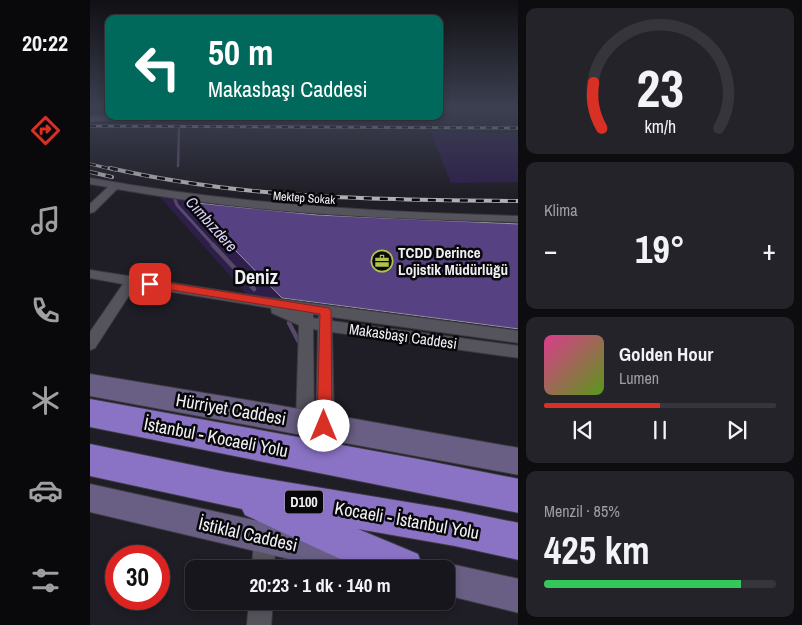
<!DOCTYPE html>
<html lang="tr">
<meta charset="utf-8">
<style>
body{margin:0;font-family:"Archivo Narrow",sans-serif;background:#242329;color:#f1f3f6;height:100vh;display:flex;flex-direction:column;font-size:19px;white-space:nowrap}
*{box-sizing:border-box;margin:0}
p{font-size:16px;color:#9e9fa3}
.icon{flex:none;width:28px;height:28px;fill:none;stroke:currentColor;stroke-width:2;stroke-linecap:round;stroke-linejoin:round}
.map{position:relative;flex:1;overflow:hidden}
.drawer{display:flex;flex-direction:column;gap:8px;padding:8px;background:#0d0c0f;width:284px}
.drawer>*{flex:none}
.guide{position:absolute;left:15px;top:15px;width:338px;height:105px;border-radius:10px;box-shadow:0 2px 8px #0003,0 0 0 1px #36353b;background:#00695c;color:#fff;overflow:hidden}
.speed{position:absolute;left:15px;top:545px;display:flex;gap:10px;font-size:25px;font-weight:700;text-align:center}
.speed>*{display:grid;place-content:center;width:65px;height:65px;border-radius:50%;background:#17161c;box-shadow:0 2px 8px #0003,0 0 0 1px #36353b;line-height:1}
.speed .limit{border:8px solid #d22;background:#fff;color:#111}
.pin{position:absolute;display:grid;place-items:center;width:42px;height:42px;color:#fff;margin:-21px;border-radius:10px;box-shadow:0 2px 8px #0006}
.me{position:absolute;width:55px;margin:-28px;rotate:0deg;stroke-linejoin:round;filter:drop-shadow(0 0 4px #0008)}
.turn{display:flex;align-items:center;gap:18px;height:105px;padding:0 20px;font-size:22px}
.turn .icon{width:65px;height:65px;stroke-width:2.5}
.turn b{display:block;font-size:35px;line-height:42px}
.big{font-size:38px;font-weight:800;line-height:1.1}
.drawer .tile{flex:1;display:flex;flex-direction:column;justify-content:center;gap:8px;min-width:0;padding:0 18px;border-radius:10px;background:#242329}
.drawer .dial{align-items:center;gap:0}
.dial svg{height:130px;overflow:visible;fill:none;stroke:#36353b;stroke-width:7;stroke-linecap:round;text-anchor:middle}
.dial text{fill:#f1f3f6;stroke:none}
.song{display:flex;align-items:center;gap:15px}
.cover{width:60px;height:60px;border-radius:8px;background:linear-gradient(135deg,hsl(330 70% 55%),hsl(90 70% 35%))}
.played{height:5px;border-radius:2px;background:linear-gradient(90deg,#d93025 50%,#36353b 50%)}
.keys{display:flex;justify-content:space-around;direction:ltr}
.heat{display:flex;justify-content:space-between;align-items:center;font-size:28px;direction:ltr}
.charge{height:8px;border-radius:4px;background:linear-gradient(90deg,#34c759 85%,#36353b 0)}
.trip{position:absolute;left:95px;top:560px;width:270px;height:50px;border-radius:10px;background:#17161c;box-shadow:0 2px 8px #0003,0 0 0 1px #36353b;font-weight:800;line-height:50px;text-align:center}
main{display:flex;flex:1;min-height:0}
.menu{display:flex;flex-direction:column;width:90px;justify-content:space-around;align-items:center;background:#09090b;color:#9e9fa3}
.menu .icon{width:35px;height:35px}
.menu .on{color:#d93025}
.menu b{font-size:22px;color:#f1f3f6}
.map>svg:first-child{display:block}
.green{fill:#2d1f4a}
.lines{fill:none;stroke-linecap:round;stroke-linejoin:round}
.stream-far2{stroke:#56496a;stroke-width:2.5}
.stream-far1{stroke:#56496a;stroke-width:3}
.stream{stroke:#56496a;stroke-width:4.5}
.building{fill:#564183;stroke:#97949f}
.minor-casing{stroke:#3c3a41;stroke-width:2}
.secondary-casing{stroke:#3c3a41;stroke-width:2}
.trunk-casing{stroke:#3c3a41;stroke-width:2}
.minor{fill:#55535c;fill-rule:evenodd}
.secondary{fill:#695e83;fill-rule:evenodd}
.trunk{fill:#8a72c5;fill-rule:evenodd}
.rail-far1-casing{stroke:#afaeb4;stroke-width:3}
.rail-casing{stroke:#afaeb4;stroke-width:4}
.rail-far1{stroke:#08080b;stroke-width:2;stroke-dasharray:6;stroke-linecap:butt}
.rail{stroke:#08080b;stroke-width:2.5;stroke-dasharray:8;stroke-linecap:butt}
.route{fill:#d93025;stroke:#8d1f18}
.labels{text-anchor:middle;dominant-baseline:central;stroke-width:5;stroke-linejoin:round;paint-order:stroke}
.far-street-label{font-size:12px;fill:#f1f0f5;stroke:#08080b}
.shield{fill:#08080b;stroke:#abaaaf;stroke-width:1}
.shield-label{font-size:14px;font-weight:bold;fill:#f1f0f5}
.poi-label{font-size:15px;font-weight:bold;fill:#f1f0f5;stroke:#08080b;text-anchor:start}
.street-label{font-size:15px;fill:#f1f0f5;stroke:#08080b}
.water-label{font-size:16px;font-style:italic;fill:#dbd1f9;stroke:#08080b}
.near-street-label{font-size:18px;fill:#f1f0f5;stroke:#08080b}
.district-label{font-size:20px;font-weight:bold;fill:#f1f0f5;stroke:#08080b}
</style>
<main>
<nav class="menu">
<b>20:22</b>
<svg class="icon on" aria-label="directions" viewBox="0 0 24 24"><path d="M12 3l9 9-9 9-9-9zM9 14v-3h6M13 9l2 2-2 2"/></svg>
<svg class="icon" aria-label="music" viewBox="0 0 24 24"><path d="M9 18V5l10-2v13"/><circle cx="6" cy="18" r="3"/><circle cx="16" cy="16" r="3"/></svg>
<svg class="icon" aria-label="phone" viewBox="0 0 24 24"><path d="M5 4h4l2 5-3 2q2 4 5 5l2-3 5 2v4C11 20 4 13 5 4z"/></svg>
<svg class="icon" aria-label="climate" viewBox="0 0 24 24"><path d="M12 3v18M4 7l16 10M4 17L20 7"/></svg>
<svg class="icon" aria-label="car" viewBox="0 0 24 24"><path d="M5 17H2v-5l4-1 3-4h7l3 4 3 1v5h-3M9 17h6M6 11h13"/><circle cx="7" cy="17" r="2"/><circle cx="17" cy="17" r="2"/></svg>
<svg class="icon" aria-label="filters" viewBox="0 0 24 24"><path d="M4 7h16M4 17h16"/><circle cx="9" cy="7" r="2"/><circle cx="15" cy="17" r="2"/></svg>
</nav>
<div class="map">
<svg width="429" height="625" viewBox="0 0 429 625">
<rect width="100%" height="100%" fill="#1f1d25"/>
<path class="green" d="M340 131 428 133V182L361 183Z
M68 195 95 199 197 303 159 297Z"/>
<g class="lines">
<path class="stream-far2" d="M88 166 89 128"/>
<path class="stream-far1" d="M84 197 87 205 124 246"/>
<path class="stream" d="M123 245 164 289
M199 323 209 342"/>
</g>
<path class="building" d="M98 202 227 215 429 224V329L192 298Z"/>
<g class="lines">
<g class="minor-casing">
<path id="minor" d="M0 178C142 204 284 212 429 216V222C294 219 160 213 27 189L4 212 0 213V204L18 187 0 184Z
M0 270 173 297 429 331V343L242 317V321L429 346V358L242 332 244 426 241 432 235 435 229 432 226 426 228 330 223 329 224 422 221 428 215 431 209 428 206 422 209 325 182 313 181 308 45 286 5 348 0 350V332L33 284 0 278ZM223 314 229 315 228 319 223 318Z
M175 528 182 532 186 539 184 569H162L164 539 168 532Z
M159 601H183L181 625H157Z"/>
</g>
<g class="secondary-casing">
<path id="secondary" d="M19 114V116H43L38 119 0 122V116Z
M0 374 181 404 429 448V475L0 396Z
M0 484 259 541 270 546 275 557 269 569H241L0 512Z
M356 563 429 579V613L356 595V569H344Z"/>
</g>
<g class="trunk-casing">
<path id="trunk" d="M0 399 328 459 429 479V513L0 427Z
M0 444 136 472 365 510 429 523V560L365 546 268 529 328 554 333 568 272 569 155 515 152 509 0 476Z"/>
</g>
<use href="#minor" class="minor"/>
<use href="#secondary" class="secondary"/>
<use href="#trunk" class="trunk"/>
<g class="rail-far1-casing">
<path id="rail-far1" d="M59 120 99 116
M0 126 429 128
M0 164 25 170"/>
</g>
<g class="rail-casing">
<path id="rail" d="M20 168C154 199 292 200 429 201
M0 172 22 177"/>
</g>
<use href="#rail-far1" class="rail-far1"/>
<use href="#rail" class="rail"/>
</g>
<linearGradient id="sky" x2="0" y2="1"><stop stop-color="#111014"/><stop offset="0.55" stop-color="#3c4051"/><stop offset="1" stop-color="#3c4051" stop-opacity="0"/></linearGradient>
<rect width="429" height="197" fill="url(#sky)"/>
<path class="route" d="M60 280 239 308 241 311 242 426 240 431 234 433 229 431 227 426 230 314 57 286 55 284 57 281Z"/>
<defs>
<g id="office-ring" transform="scale(1.125)"><circle r="9.5" fill="#08080b" stroke="#b3c24b" stroke-width="1.5"/><path d="M-6-3h4V-5.5h4V-3h4V5H-6ZM-1-4.5V-3h2v-1.5ZM-6 0V1H6V0Z" fill="#b3c24b"/></g>
</defs>
<g fill-rule="evenodd">
<use href="#office-ring" x="292" y="261"/>
</g>
<g class="labels">
<g class="far-street-label">
<text transform="translate(214 198) rotate(4)">Mektep Sokak</text>
</g>
<rect class="shield" x="195" y="490.5" width="38" height="23" rx="4"/>
<g class="shield-label">
<text x="214" y="502">D100</text>
</g>
<g class="poi-label">
<text x="308" y="252">TCDD Derince<tspan x="308" dy="17">Lojistik Müdürlüğü</tspan></text>
</g>
<g class="street-label">
<text transform="translate(313 336) rotate(8)">Makasbaşı Caddesi</text>
</g>
<g class="water-label">
<text transform="translate(122 224) rotate(48)">Cımbızdere</text>
</g>
<g class="near-street-label">
<text transform="translate(141 409) rotate(10)">Hürriyet Caddesi</text>
<text transform="translate(126 437) rotate(11)">İstanbul - Kocaeli Yolu</text>
<text transform="translate(317 520) rotate(10)">Kocaeli - İstanbul Yolu</text>
<text transform="translate(158 534) rotate(13)">İstiklal Caddesi</text>
</g>
<g class="district-label">
<text x="166" y="276">Deniz</text>
</g>
</g>
</svg>
<div class="speed"><div class="limit">30</div></div>
<div class="pin" style="left:60px;top:284px;background:#d93025"><svg class="icon" aria-label="arrive" viewBox="0 0 24 24"><path d="M6 21V4h12l-3 4 3 4H6"/></svg></div>
<svg class="me" style="left:234px;top:426px" viewBox="-20 -20 40 40"><circle r="19" fill="#fff"/><path d="M0-13L10 11 0 6-10 11z" fill="#d93025"/></svg>
<div class="trip">20:23 · 1 dk · 140 m</div>
<div class="guide">
<div class="turn"><svg class="icon" aria-label="left" viewBox="0 0 24 24"><path d="M17 20v-9H6M10 6l-5 5 5 5"/></svg><div><b>50 m</b>Makasbaşı Caddesi</div></div>
</div>
</div>
<section class="drawer">
<div class="tile dial"><svg viewBox="0 0 100 80">
<path d="M14 69A42 42 0 1 1 86 69"/>
<path d="M14 69A42 42 0 0 1 9 41" stroke="#d93025"/>
<text x="50" y="56" font-size="32" font-weight="700">23</text>
<text x="50" y="72" font-size="11">km/h</text>
</svg></div>
<div class="tile"><p>Klima</p>
<div class="heat"><a>−</a><b class="big">19°</b><a>+</a></div>
</div>
<div class="tile">
<div class="song"><i class="cover"></i><div><b>Golden Hour</b><p>Lumen</p></div></div>
<div class="played"></div>
<div class="keys"><svg class="icon" aria-label="previous" viewBox="0 0 24 24"><path d="M18 5L8 12l10 7zM5 5v14"/></svg><svg class="icon" aria-label="pause" viewBox="0 0 24 24"><path d="M8 5v14M16 5v14"/></svg><svg class="icon" aria-label="next" viewBox="0 0 24 24"><path d="M6 5l10 7-10 7zM19 5v14"/></svg></div>
</div>
<div class="tile"><p>Menzil · 85%</p><b class="big">425 km</b><div class="charge"></div></div>
</section>
</main>
